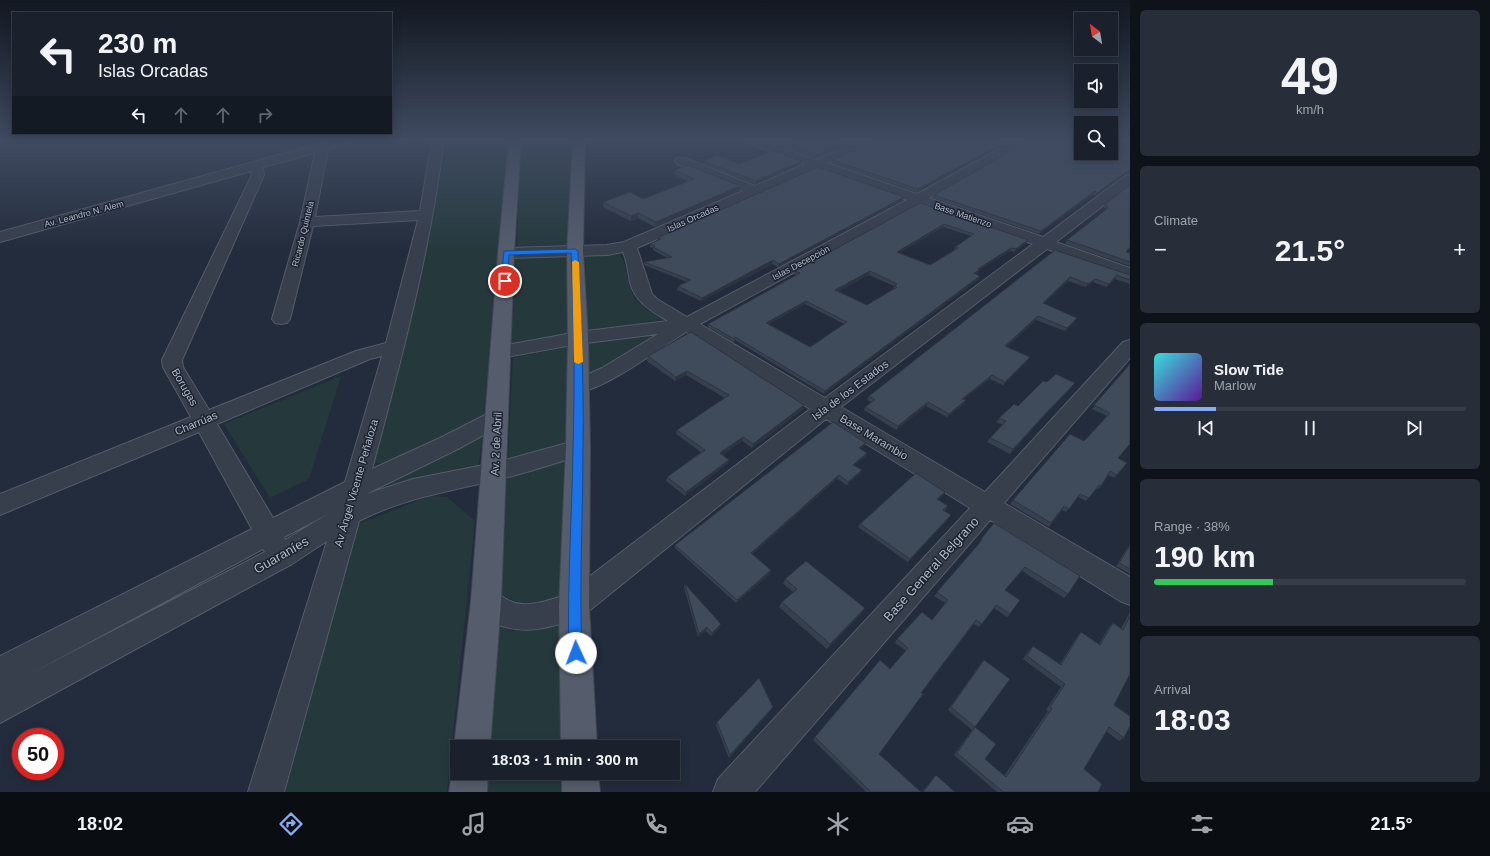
<!DOCTYPE html>
<meta charset="utf-8">
<style>
body{margin:0;font-family:Helvetica,sans-serif;background:#272e39;color:#f1f3f6;height:100vh;display:flex;flex-direction:column;font-size:15px;white-space:nowrap}
*{box-sizing:border-box;margin:0}
p{font-size:13px;color:#9fa3aa}
.icon{flex:none;width:22px;height:22px;fill:none;stroke:currentColor;stroke-width:2;stroke-linecap:round;stroke-linejoin:round}
.map{position:relative;flex:1;overflow:hidden}
.drawer{display:flex;flex-direction:column;gap:10px;padding:10px;background:#0e1219;width:360px}
.drawer>*{flex:none}
.hud{position:absolute;left:12px;top:12px;width:380px;height:122px;border-radius:0px;box-shadow:0 2px 10px #0003,0 0 0 1px #383e49;background:#1a212d;color:#f1f3f6;overflow:hidden}
.needle{width:26px;rotate:329deg}
.controls{position:absolute;left:1074px;top:12px;display:grid;gap:8px}
.controls a{display:grid;place-items:center;width:44px;height:44px;border-radius:0px;background:#1a212d;box-shadow:0 2px 10px #0003,0 0 0 1px #383e49;font-size:20px}
.speed{position:absolute;left:12px;top:728px;display:flex;gap:8px;font-size:20px;font-weight:700;text-align:center}
.speed>*{display:grid;place-content:center;width:52px;height:52px;border-radius:50%;background:#1a212d;box-shadow:0 2px 10px #0003,0 0 0 1px #383e49;line-height:1}
.speed .limit{border:6px solid #d22;background:#fff;color:#111}
.pin{position:absolute;display:grid;place-items:center;width:34px;height:34px;color:#fff;margin:-17px;border:2px solid #fff;border-radius:50%;box-shadow:0 1px 4px #0007}
.me{position:absolute;width:44px;margin:-22px;rotate:358deg;stroke-linejoin:round;filter:drop-shadow(0 0 3px #0008)}
.turn{display:flex;align-items:center;gap:14px;height:84px;padding:0 20px;font-size:18px}
.turn .icon{width:52px;height:52px;stroke-width:2.5}
.turn b{display:block;font-size:28px;line-height:34px}
.lanes{display:flex;align-items:center;height:38px;padding:0 20px;background:#0003;justify-content:center;gap:20px;direction:ltr}
.lanes .off{opacity:.35}
.big{font-size:30px;font-weight:800;line-height:1.1}
.drawer .tile{flex:1;display:flex;flex-direction:column;justify-content:center;gap:6px;min-width:0;padding:0 14px;border-radius:6px;background:#272e39}
.drawer .dial{align-items:center;gap:0}
.dial b{font-size:52px;line-height:1}
.song{display:flex;align-items:center;gap:12px}
.cover{width:48px;height:48px;border-radius:6px;background:linear-gradient(135deg,hsl(180 70% 55%),hsl(270 70% 35%))}
.played{height:4px;border-radius:2px;background:linear-gradient(90deg,#88adf7 20%,#383e49 20%)}
.keys{display:flex;justify-content:space-around;direction:ltr}
.heat{display:flex;justify-content:space-between;align-items:center;font-size:22px;direction:ltr}
.charge{height:6px;border-radius:3px;background:linear-gradient(90deg,#34c759 38%,#383e49 0)}
.trip{position:absolute;left:450px;top:740px;width:230px;height:40px;border-radius:0px;background:#1a212d;box-shadow:0 2px 10px #0003,0 0 0 1px #383e49;font-weight:800;line-height:40px;text-align:center}
.menu{display:flex;height:64px;justify-content:space-around;align-items:center;background:#0a0d12;color:#9fa3aa}
.menu .icon{width:28px;height:28px}
.menu .selected{color:#88adf7}
.menu b{font-size:18px;color:#f1f3f6}
main{display:flex;flex:1;min-height:0}
.map>svg:first-child{display:block}
.green{fill:#25393d}
.lines{fill:none;stroke-linecap:round;stroke-linejoin:round}
.minor-casing{stroke:#555c6a;stroke-width:2}
.major-casing{stroke:#404755;stroke-width:2}
.minor{fill:#373e4c;fill-rule:evenodd}
.major{fill:#555d6c;fill-rule:evenodd}
.wall{fill:#36404e;fill-rule:evenodd}
.shaded-wall{fill:#2c3440}
.building{fill:#3f4a5b;stroke:#2c3440;fill-rule:evenodd}
.route{fill:#1a73e8;stroke:#114b97}
.slow{fill:#f59e0b}
.labels{text-anchor:middle;dominant-baseline:central;stroke-width:3;stroke-linejoin:round;paint-order:stroke}
.far-street-label{font-size:9px;fill:#b2b9c8;stroke:#1c2331}
.street-label{font-size:11px;fill:#b2b9c8;stroke:#1c2331}
.near-street-label{font-size:13px;fill:#b2b9c8;stroke:#1c2331}
</style>
<main>
<div class="map">
<svg width="1130" height="792" viewBox="0 0 1130 792">
<rect width="100%" height="100%" fill="#232c3c"/>
<path class="green" d="M449 140H510L484 414 444 438 389 463H374Z
M521 140H575L568 248H517Z
M609 253 619 254 623 259 633 296 645 309 670 319 588 332 585 255Z
M568 256V336L511 345 515 257Z
M670 329 588 377V342Z
M567 347 568 445 508 461 513 358Z
M341 376 309 479 270 498 224 424Z
M483 431 478 468 387 485V479L437 460Z
M566 460 564 602 527 607 501 594 507 477Z
M430 496 447 497 475 521 447 792H285L356 525Z
M562 620 563 747H488L495 624 511 631 539 629Z
M487 773H563L564 792H486Z"/>
<g class="lines">
<g class="minor-casing">
<path id="minor" d="M333 140H353L351 142 328 149 315 217 420 211 432 140H444C430 252 401 361 372 469L442 437 489 413 497 410 505 413 508 418 505 423 458 449 366 494 413 479 494 463 578 440 586 442 589 448 586 454C555 463 524 474 492 481 446 492 401 499 359 521L284 792H248L327 541 292 564 0 723V689L8 685 0 689V656L252 529 199 432 0 515V494L191 417 163 367 162 360 252 175 251 171 0 242V232ZM315 153 300 222 272 319 275 323 281 324 287 323 290 319 313 226 418 220 386 343 356 351 209 410 183 367 182 360 264 175 263 167ZM382 356 345 482 273 518 217 424 370 359ZM328 514 285 540 284 537ZM263 549 265 552 28 675Z
M746 140H760L816 160 861 140H877L827 163 917 194 1016 140H1031L929 198 1043 237 1125 176 1130 175V185L1056 242 1130 268V278L1047 249 841 407 985 492 1123 342 1130 340V358L1004 503 1130 577V605L1120 601 990 520 755 792H713L718 779 970 508 826 419 584 615C556 626 529 636 499 625 487 620 477 613 472 601L476 592 486 588C495 591 502 597 510 601 526 609 550 600 565 595L810 409 686 332C663 346 595 398 571 392L568 387 571 382 602 368 658 334 578 344 501 358 494 356 491 352 494 348 501 346 578 332 668 321C652 311 635 303 630 282 628 272 627 261 623 252L607 255 506 258 500 256 498 253 500 250 506 248 607 245 624 242 743 191 677 164 675 161 677 158H685L755 186 805 164 747 143ZM817 168 907 200 687 317 657 299 652 294 637 248ZM919 204 1033 244 825 398 700 324Z
M1111 140H1130V146L1113 142Z"/>
</g>
<g class="major-casing">
<path id="major" d="M509 140H521L514 253 501 601 490 747H457V754L454 747 471 601 498 253Z
M573 140H585L583 251 588 338 590 448 589 606 597 747H561L559 606 566 448 568 338 567 251Z
M457 760V773H488L487 792H449L452 773Z
M562 773H598L600 792H562Z"/>
</g>
<use href="#minor" class="minor"/>
<use href="#major" class="major"/>
</g>
<path class="wall" d="M765 140H857L816 158Z
M1013 140 917 192 831 163 832 160Z
M704 161 739 164H801L755 184 703 164Z
M675 170 740 186 739 191 655 227 638 218 631 221 603 207V202L643 199 688 181 675 175Z
M1124 175 1095 196 1093 194 1039 234 933 198 934 195Z
M1130 185V248L1126 252 1130 253V266L1065 244 1067 240 1106 210 1104 207 1105 204Z
M903 200 778 267 772 264 701 301 677 290 678 286 687 282 644 265V262L667 258 653 250V248L650 247V244L657 241V238Z
M920 203 1026 243 1014 252 1010 251 979 270 978 273 976 274 979 279 824 394 735 340 733 342 708 327V324L796 275 794 274 795 271ZM943 227 971 236 955 247 954 250 930 265 899 253ZM869 275 894 286 893 289 867 305 838 291ZM805 304 844 324 810 347 769 324Z
M1055 250 1130 275V284L1115 279 1106 287 1093 282 1086 287 1068 281 1044 304 1075 321 1065 331 1036 320 1006 347 1030 357 1027 361 1003 385 990 379 964 399V404L947 417 926 406 896 430 864 410 865 407 871 402 867 400 869 396Z
M648 356 804 405 802 410 752 448 742 441 723 455 729 460 727 464 685 496 666 481 667 477 701 452 676 434 677 430 725 398 686 375 675 381 647 361Z
M1130 364 1118 458 1117 475 1114 478 1108 475 1101 486 1098 489 1096 488 1086 501 1078 497 1066 512 1062 510 1049 527 1010 504 1013 500 1084 441 1107 416 1092 409Z
M1047 382 1072 387 1045 415 1010 454 987 442 990 438 1003 425 996 422 999 418 1018 406Z
M864 446 860 449 867 453 865 457 854 465 862 470 860 473 847 485 837 479 752 554 771 570 770 574 736 603 675 548V545Z
M945 492 943 495 938 500 946 509 944 511 949 518 908 562 858 527 860 524Z
M994 523 1068 594 1064 598 1022 571 1005 590 1010 614 1007 617 994 608 979 627 974 624 921 693 879 754 921 792H866L813 740 815 737 890 669 906 651 895 643 897 639 932 620 945 603 934 596 980 543 979 542Z
M1130 545V574L1116 566 1127 548Z
M785 579 865 608 861 614 827 649 779 607 782 602 793 592 783 584Z
M685 584 720 627 711 636 706 631 698 637 684 587Z
M1130 612V674L1114 705 1124 738 1119 741 1106 731 1084 769 1098 792H997L954 755 972 730 948 710 981 663 984 660 975 727 985 759 1004 776 1048 711 1046 710 1061 687 1023 659 1030 649 1033 646 1060 664 1078 635 1081 632 1099 644 1109 627 1113 623 1121 629Z
M773 707 771 710 729 758 716 725 717 722Z
M936 775 955 792H922L933 778Z"/>
<path class="shaded-wall" d="M848 140H857L816 158 817 154Z
M1009 140H1013L917 192 918 189Z
M802 161 801 164 755 184 756 181Z
M1130 171V174L1124 175 1095 196 1097 193 1126 172Z
M740 186 739 191 655 227 656 222Z
M1095 191 1093 194 1039 234 1041 231Z
M904 197 903 200 778 267 779 264Z
M638 213V218L631 221V216Z
M944 224 943 227 896 255 897 252Z
M1028 240 1026 243 1014 252 1016 249Z
M1011 248 1010 251 979 270 978 273 973 276 974 273 978 269Z
M773 260 772 264 701 301 702 298Z
M870 271 869 275 834 293 835 290Z
M1117 275 1115 279 1106 287 1109 284Z
M980 276 979 279 824 394 825 391Z
M1070 277 1068 281 1041 307 1043 303Z
M1095 279 1093 282 1086 287 1088 284Z
M806 301 805 304 765 326 766 323Z
M1038 316 1036 320 1003 349 1005 346Z
M1077 318 1075 321 1065 331 1067 328Z
M1030 357 1027 361 1003 385 1005 382Z
M687 371 686 375 675 381 676 377Z
M992 375 990 379 960 402 962 399Z
M1075 383 1072 387 1045 415 1010 454 1013 449 1048 411Z
M966 400 964 404 947 417 949 414Z
M928 402 926 406 896 430 898 426Z
M804 405 802 410 752 448 753 444Z
M743 437 742 441 719 458 720 453Z
M866 443 864 446 857 452 859 448Z
M867 453 865 457 851 468 853 465Z
M729 460 727 464 685 496 686 492Z
M862 470 860 473 847 485 848 482Z
M839 475 837 479 749 556 751 553Z
M945 492 943 495 935 503 937 499Z
M951 515 949 518 908 562 910 559Z
M771 570 770 574 736 603 737 600Z
M865 608 861 614 827 649 830 644Z
M721 624 720 627 711 636 712 633Z
M707 627 706 631 698 637 699 634Z
M773 707 771 710 729 758 730 755Z"/>
<path class="building" d="M778 140H848L817 154Z
M878 140H1009L918 189 832 160Z
M1030 140H1081V153H1111V140L1130 143V171L1126 172 1097 193 1095 191 1041 231 934 195Z
M773 151 802 161 756 181 704 161 717 155 739 164Z
M688 165 740 186 656 222 638 213 631 216 603 202 630 192 643 199 694 179 675 170Z
M818 167 904 197 779 264 773 260 702 298 678 286 691 280 644 262 672 257 653 247 655 246 650 244 661 239 657 238Z
M1130 185V247L1126 252 1130 253V262L1067 240 1108 208 1105 204Z
M920 203 1028 240 1016 249 1011 248 978 269 980 270 974 273 980 276 825 391 735 337 734 339 708 324 800 273 795 271ZM944 224 974 234 955 247 958 248 930 265 897 252ZM870 271 897 284 894 286 897 287 867 305 835 290ZM806 301 847 322 810 347 766 323Z
M1055 250 1130 275V280L1117 275 1109 284 1095 279 1088 284 1070 277 1043 303 1077 318 1067 328 1038 316 1005 346 1030 357 1005 382 992 375 962 399 966 400 949 414 928 402 898 426 865 407 875 400 869 396Z
M691 332 804 405 753 444 743 437 720 453 729 460 686 492 667 477 705 450 677 430 729 395 687 371 676 377 648 356Z
M1130 364V444L1118 458 1127 463 1117 475 1110 471 1101 486 1099 485 1089 498 1080 494 1069 509 1064 506 1051 523 1013 500 1070 434 1084 441 1110 413 1094 405Z
M1056 374 1075 383 1048 411 1013 449 990 438 1006 421 999 418 1014 404 1018 406 1043 381 1047 382Z
M833 422 866 443 859 448 867 453 853 465 862 470 848 482 839 475 751 553 771 570 737 600 675 545Z
M916 473 945 492 937 499 948 506 943 510 951 515 910 559 860 524Z
M994 523 1080 576 1068 594 1025 567 1005 590 1020 600 1010 614 996 605 982 624 976 620 921 693 923 694 879 754 921 792H871L815 737 880 660 890 669 908 648 897 639 922 612 932 620 948 600 937 592 982 540 981 539Z
M1130 545V569L1119 563Z
M806 561 865 608 830 644 782 602 797 589 785 579Z
M685 584 721 624 712 633 707 627 699 634Z
M1130 616V674L1114 705 1130 716V726L1124 738 1109 727 1084 769 1102 784 1098 792H1003L957 753 975 727 996 744 985 759 1006 777 1052 708 1050 707 1065 684 1027 656 1033 646 1061 665 1081 632 1100 645 1113 623 1123 630Z
M984 660 1010 679 975 727 951 707Z
M759 678 773 707 730 755 717 722Z
M936 775 955 792H923Z"/>
<linearGradient id="sky" x2="0" y2="1"><stop stop-color="#131821"/><stop offset="0.56" stop-color="#3f4b61"/><stop offset="1" stop-color="#3f4b61" stop-opacity="0"/></linearGradient>
<rect width="1130" height="251" fill="url(#sky)"/>
<path class="route" d="M575 249 578 251C581 317 584 382 583 448 583 516 579 585 582 653L580 658 576 660 571 658 569 653C567 585 572 516 573 447 575 383 574 318 571 253L509 255 508 281 505 283 501 281 504 251Z"/>
<path class="slow" d="M575 260 579 262 583 362 578 364 574 362 572 262Z"/>
<g class="labels">
<g class="far-street-label">
<text transform="translate(84 214) rotate(-15)">Av. Leandro N. Alem</text>
<text transform="translate(963 215) rotate(19)">Base Matienzo</text>
<text transform="translate(693 218) rotate(-24)">Islas Orcadas</text>
<text transform="translate(303 234) rotate(-76)">Ricardo Quintela</text>
<text transform="translate(801 263) rotate(-28)">Islas Decepción</text>
</g>
<g class="street-label">
<text transform="translate(185 387) rotate(60)">Borugas</text>
<text transform="translate(850 390) rotate(-37)">Isla de los Estados</text>
<text transform="translate(196 423) rotate(-23)">Charrúas</text>
<text transform="translate(874 437) rotate(31)">Base Marambio</text>
<text transform="translate(496 444) rotate(-87)">Av. 2 de Abril</text>
<text transform="translate(356 483) rotate(-74)">Av Ángel Vicente Peñaloza</text>
</g>
<g class="near-street-label">
<text transform="translate(281 555) rotate(-30)">Guaraníes</text>
<text transform="translate(931 569) rotate(-48)">Base General Belgrano</text>
</g>
</g>
</svg>
<div class="controls">
<a><svg class="needle" viewBox="-14 -14 28 28"><path d="M0-13l5 13h-10z" fill="#e53935"/><path d="M0 13l5-13h-10z" fill="#9fa3aa"/></svg></a>
<a><svg class="icon" aria-label="sound" viewBox="0 0 24 24"><path d="M4 9h4l5-4v14l-5-4H4zM17 9q2 3 0 6"/></svg></a>
<a><svg class="icon" aria-label="search" viewBox="0 0 24 24"><circle cx="10" cy="10" r="6"/><path d="M15 15l6 6"/></svg></a>
</div>
<div class="speed"><div class="limit">50</div></div>
<div class="pin" style="left:505px;top:281px;background:#d93025"><svg class="icon" aria-label="arrive" viewBox="0 0 24 24"><path d="M6 21V4h12l-3 4 3 4H6"/></svg></div>
<svg class="me" style="left:576px;top:653px" viewBox="-20 -20 40 40"><circle r="19" fill="#fff"/><path d="M0-13L10 11 0 6-10 11z" fill="#1a73e8"/></svg>
<div class="trip">18:03 · 1 min · 300 m</div>
<div class="hud">
<div class="turn"><svg class="icon" aria-label="left" viewBox="0 0 24 24"><path d="M17 20v-9H6M10 6l-5 5 5 5"/></svg><div><b>230 m</b>Islas Orcadas</div></div>
<div class="lanes"><svg class="icon" aria-label="left" viewBox="0 0 24 24"><path d="M17 20v-9H6M10 6l-5 5 5 5"/></svg><svg class="icon off" aria-label="ahead" viewBox="0 0 24 24"><path d="M12 20V5M6 11l6-6 6 6"/></svg><svg class="icon off" aria-label="ahead" viewBox="0 0 24 24"><path d="M12 20V5M6 11l6-6 6 6"/></svg><svg class="icon off" aria-label="right" viewBox="0 0 24 24"><path d="M7 20v-9h11M14 6l5 5-5 5"/></svg></div>
</div>
</div>
<section class="drawer">
<div class="tile dial"><b>49</b><p>km/h</p></div>
<div class="tile"><p>Climate</p>
<div class="heat"><a>−</a><b class="big">21.5°</b><a>+</a></div>
</div>
<div class="tile">
<div class="song"><i class="cover"></i><div><b>Slow Tide</b><p>Marlow</p></div></div>
<div class="played"></div>
<div class="keys"><svg class="icon" aria-label="previous" viewBox="0 0 24 24"><path d="M18 5L8 12l10 7zM5 5v14"/></svg><svg class="icon" aria-label="pause" viewBox="0 0 24 24"><path d="M8 5v14M16 5v14"/></svg><svg class="icon" aria-label="next" viewBox="0 0 24 24"><path d="M6 5l10 7-10 7zM19 5v14"/></svg></div>
</div>
<div class="tile"><p>Range · 38%</p><b class="big">190 km</b><div class="charge"></div></div>
<div class="tile"><p>Arrival</p><b class="big">18:03</b></div>
</section>
</main>
<nav class="menu">
<b>18:02</b>
<svg class="icon selected" aria-label="directions" viewBox="0 0 24 24"><path d="M12 3l9 9-9 9-9-9zM9 14v-3h6M13 9l2 2-2 2"/></svg>
<svg class="icon" aria-label="music" viewBox="0 0 24 24"><path d="M9 18V5l10-2v13"/><circle cx="6" cy="18" r="3"/><circle cx="16" cy="16" r="3"/></svg>
<svg class="icon" aria-label="phone" viewBox="0 0 24 24"><path d="M5 4h4l2 5-3 2q2 4 5 5l2-3 5 2v4C11 20 4 13 5 4z"/></svg>
<svg class="icon" aria-label="climate" viewBox="0 0 24 24"><path d="M12 3v18M4 7l16 10M4 17L20 7"/></svg>
<svg class="icon" aria-label="car" viewBox="0 0 24 24"><path d="M5 17H2v-5l4-1 3-4h7l3 4 3 1v5h-3M9 17h6M6 11h13"/><circle cx="7" cy="17" r="2"/><circle cx="17" cy="17" r="2"/></svg>
<svg class="icon" aria-label="filters" viewBox="0 0 24 24"><path d="M4 7h16M4 17h16"/><circle cx="9" cy="7" r="2"/><circle cx="15" cy="17" r="2"/></svg>
<b>21.5°</b>
</nav>
